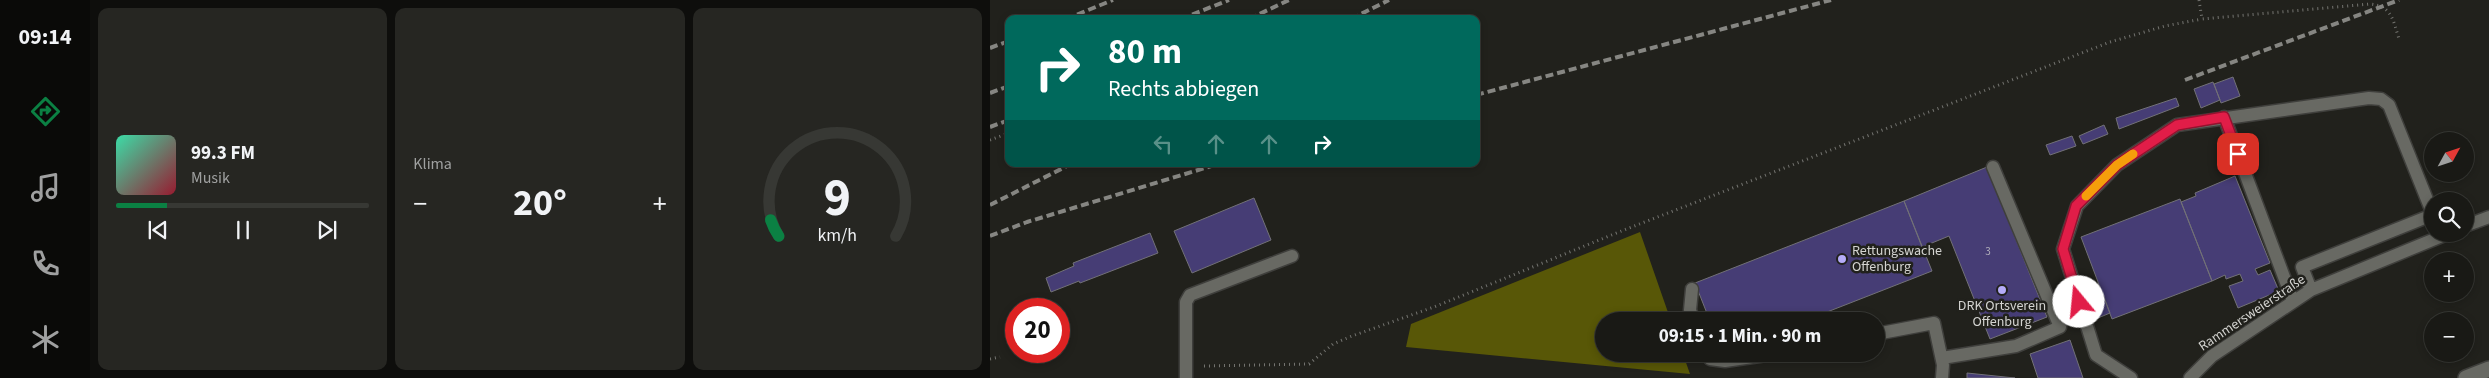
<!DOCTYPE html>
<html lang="de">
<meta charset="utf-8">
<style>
body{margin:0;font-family:"Source Sans 3",sans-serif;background:#262622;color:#f1f3f6;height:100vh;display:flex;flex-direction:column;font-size:19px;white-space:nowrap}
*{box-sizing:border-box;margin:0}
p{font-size:16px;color:#9fa0a0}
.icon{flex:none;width:28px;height:28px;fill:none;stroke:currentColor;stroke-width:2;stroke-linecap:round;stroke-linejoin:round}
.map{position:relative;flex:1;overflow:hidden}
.drawer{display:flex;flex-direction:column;gap:8px;padding:8px;background:#0e0e0c;width:900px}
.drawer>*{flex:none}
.banner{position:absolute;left:15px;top:15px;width:475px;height:152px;border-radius:10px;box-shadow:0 2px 8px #0003,0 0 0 1px #373834;background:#00695c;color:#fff;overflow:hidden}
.needle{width:32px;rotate:50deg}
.controls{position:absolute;left:1434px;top:132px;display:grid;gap:10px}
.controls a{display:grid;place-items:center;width:50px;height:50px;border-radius:50%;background:#191915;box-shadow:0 2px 8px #0003,0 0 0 1px #373834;font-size:25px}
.speed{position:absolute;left:15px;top:298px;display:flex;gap:10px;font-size:25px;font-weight:700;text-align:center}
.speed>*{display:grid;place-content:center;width:65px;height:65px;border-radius:50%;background:#191915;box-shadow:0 2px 8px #0003,0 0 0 1px #373834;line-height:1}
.speed .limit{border:8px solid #d22;background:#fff;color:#111}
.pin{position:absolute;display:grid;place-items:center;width:42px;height:42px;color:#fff;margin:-21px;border-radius:10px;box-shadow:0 2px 8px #0006}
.me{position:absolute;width:55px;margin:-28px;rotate:343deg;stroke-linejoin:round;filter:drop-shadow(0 0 4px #0008)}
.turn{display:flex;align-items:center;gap:18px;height:105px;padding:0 20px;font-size:22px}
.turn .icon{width:65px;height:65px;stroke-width:2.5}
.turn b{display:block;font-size:35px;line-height:42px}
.lanes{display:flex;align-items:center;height:48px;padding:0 20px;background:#0003;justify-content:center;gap:25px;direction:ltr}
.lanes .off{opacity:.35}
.big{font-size:38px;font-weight:700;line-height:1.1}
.drawer .tile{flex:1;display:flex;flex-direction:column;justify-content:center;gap:8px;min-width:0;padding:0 18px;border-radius:10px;background:#262622}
.drawer .dial{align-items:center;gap:0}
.dial svg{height:130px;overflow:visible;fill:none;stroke:#373834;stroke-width:7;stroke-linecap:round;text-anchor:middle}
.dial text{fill:#f1f3f6;stroke:none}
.song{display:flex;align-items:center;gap:15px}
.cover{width:60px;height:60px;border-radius:8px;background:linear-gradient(135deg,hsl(160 70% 55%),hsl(350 70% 35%))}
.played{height:5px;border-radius:2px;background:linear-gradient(90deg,#0b8043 20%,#373834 20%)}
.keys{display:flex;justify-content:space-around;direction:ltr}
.heat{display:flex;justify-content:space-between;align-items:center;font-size:28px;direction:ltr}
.drawer .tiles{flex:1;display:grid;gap:8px;grid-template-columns:repeat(3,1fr)}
.trip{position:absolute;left:605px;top:312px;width:290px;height:50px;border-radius:25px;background:#191915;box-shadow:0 2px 8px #0003,0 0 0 1px #373834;font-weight:700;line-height:50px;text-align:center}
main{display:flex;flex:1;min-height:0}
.menu{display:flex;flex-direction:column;width:90px;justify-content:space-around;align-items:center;background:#0a0a08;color:#9fa0a0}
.menu .icon{width:35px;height:35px}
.menu .active{color:#0b8043}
.menu b{font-size:22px;color:#f1f3f6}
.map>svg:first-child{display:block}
.forest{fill:#585707}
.building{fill:#463d75;stroke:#727177}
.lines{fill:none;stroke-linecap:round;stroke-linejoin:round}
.lane-casing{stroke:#3f3f3c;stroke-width:15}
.street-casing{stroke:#3f3f3c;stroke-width:18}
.path{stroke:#747470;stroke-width:3;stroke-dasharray:1 4;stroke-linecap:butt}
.lane{stroke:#686963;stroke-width:12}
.street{stroke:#686963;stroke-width:15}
.rail{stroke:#868682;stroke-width:4;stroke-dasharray:8 4;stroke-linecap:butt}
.route-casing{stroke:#92132f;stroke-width:12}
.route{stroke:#e11d48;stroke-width:9}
.slow{stroke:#f59e0b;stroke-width:9}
.poi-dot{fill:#b5acf8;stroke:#21211c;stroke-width:2}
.labels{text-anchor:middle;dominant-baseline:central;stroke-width:5;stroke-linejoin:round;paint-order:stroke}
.number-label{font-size:11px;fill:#b0aeba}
.poi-label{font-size:14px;fill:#d4d4d1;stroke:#21211c;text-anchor:start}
.street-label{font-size:14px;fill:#d4d4d1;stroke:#21211c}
</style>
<main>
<nav class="menu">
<b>09:14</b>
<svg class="icon active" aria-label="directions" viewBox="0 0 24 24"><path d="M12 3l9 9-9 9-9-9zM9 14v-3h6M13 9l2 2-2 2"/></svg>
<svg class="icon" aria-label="music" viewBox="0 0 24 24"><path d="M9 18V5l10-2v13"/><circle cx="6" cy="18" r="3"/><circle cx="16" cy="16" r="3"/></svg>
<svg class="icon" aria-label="phone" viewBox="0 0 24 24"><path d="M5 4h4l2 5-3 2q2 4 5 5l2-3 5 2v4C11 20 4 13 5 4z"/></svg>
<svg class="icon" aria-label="climate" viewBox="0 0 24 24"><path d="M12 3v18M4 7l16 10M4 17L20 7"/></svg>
</nav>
<section class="drawer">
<div class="tiles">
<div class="tile">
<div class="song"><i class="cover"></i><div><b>99.3 FM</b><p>Musik</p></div></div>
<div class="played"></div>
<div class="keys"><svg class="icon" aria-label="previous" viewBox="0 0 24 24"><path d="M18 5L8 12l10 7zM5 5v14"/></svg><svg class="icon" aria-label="pause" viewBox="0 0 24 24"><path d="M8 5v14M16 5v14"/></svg><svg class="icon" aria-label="next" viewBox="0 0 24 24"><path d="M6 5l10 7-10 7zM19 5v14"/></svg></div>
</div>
<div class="tile"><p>Klima</p>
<div class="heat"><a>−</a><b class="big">20°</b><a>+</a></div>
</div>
<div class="tile dial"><svg viewBox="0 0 100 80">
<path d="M14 69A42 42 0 1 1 86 69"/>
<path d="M14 69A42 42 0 0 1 9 59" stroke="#0b8043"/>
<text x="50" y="56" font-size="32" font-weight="700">9</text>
<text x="50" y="72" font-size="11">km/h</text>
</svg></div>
</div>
</section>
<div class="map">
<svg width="1499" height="378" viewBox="0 0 1499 378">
<rect width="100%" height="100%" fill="#21211c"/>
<path class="forest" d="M650 232 681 321H614V354H693L700 374 416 347 421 324Z"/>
<path class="building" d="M1243 77 1250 96 1231 103 1224 84Z
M1223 82 1230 100 1211 108 1204 89Z
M1186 98 1189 106 1129 129 1126 118Z
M1114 125 1118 134 1093 144 1089 136Z
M1082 136 1086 146 1060 155 1056 145Z
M997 167 1057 317 1000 339 959 236 932 247 914 201Z
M1245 176 1280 263 1265 269 1268 275 1280 270 1289 291 1248 308 1239 286 1253 281 1250 274 1236 279 1235 275 1222 281 1191 202 1206 196 1205 193Z
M264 198 281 240 202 273 184 231Z
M1190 199 1222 281 1122 319 1091 237Z
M914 201 942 271 814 321H720L705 283Z
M160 233 168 253 90 283 89 281 61 292 56 278 84 266 83 263Z
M1112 292 1120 313 1108 318 1099 297Z
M1080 340 1093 378H1048L1040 354Z
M977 373 1025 378H977Z"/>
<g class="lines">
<g class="lane-casing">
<path id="lane" d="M1234 117 1303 301
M1475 226 1499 217
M702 289 700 310 704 321
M1321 290 1312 267 1442 215
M886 334 944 323 953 365 952 378
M717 354 720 359 735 361 783 354
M952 358 1026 346 1070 327 1003 167
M196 378V302L200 295 302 256
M1141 378 1106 355 1073 249 1087 206 1127 165 1187 125 1379 98 1391 99 1399 105 1442 212
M1200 378 1222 356 1321 290 1457 234"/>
</g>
<g class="street-casing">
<path id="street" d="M1476 378 1499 369"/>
</g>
<path class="path" d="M1209 0 1212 19 1380 4C1402 6 1403 20 1409 39
M0 140 19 133
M0 359 10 357
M214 366 319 364 343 344 362 336 444 307 634 230 1120 42 1175 26 1212 19"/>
<use href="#lane" class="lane"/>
<use href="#street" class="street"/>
<path class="rail" d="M76 19 123 0
M191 19 239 0
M259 19 299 0
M361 19 399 0
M0 48 19 41
M1195 80 1409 0
M0 93 19 86
M486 95 841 0
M0 127 19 120
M0 205 81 164
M0 236 37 222 228 164"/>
</g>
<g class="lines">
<g class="route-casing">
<path id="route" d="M1089 302 1073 249 1086 206 1127 165 1187 125 1234 117 1248 154"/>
</g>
<use href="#route" class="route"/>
<path class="slow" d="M1096 196 1127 165 1143 154"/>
</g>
<g class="poi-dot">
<circle cx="852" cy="259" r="5"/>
<circle cx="1012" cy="290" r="5"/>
</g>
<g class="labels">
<g class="number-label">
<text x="998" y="251">3</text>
</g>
<g class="poi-label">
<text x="862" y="251">Rettungswache<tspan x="862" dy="16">Offenburg</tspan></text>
<text x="1012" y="306" text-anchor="middle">DRK Ortsverein<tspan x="1012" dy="16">Offenburg</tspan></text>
</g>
<g class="street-label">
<text transform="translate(1262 313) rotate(-34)">Rammersweierstraße</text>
</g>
</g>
</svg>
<div class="controls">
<a><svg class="needle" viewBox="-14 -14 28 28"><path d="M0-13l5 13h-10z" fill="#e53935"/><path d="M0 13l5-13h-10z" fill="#9fa0a0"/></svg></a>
<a><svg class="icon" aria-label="search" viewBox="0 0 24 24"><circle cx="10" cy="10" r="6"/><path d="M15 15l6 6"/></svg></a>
<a>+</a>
<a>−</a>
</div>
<div class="speed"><div class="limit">20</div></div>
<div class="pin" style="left:1248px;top:154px;background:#d93025"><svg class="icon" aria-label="arrive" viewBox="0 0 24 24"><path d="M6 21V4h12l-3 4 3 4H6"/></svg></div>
<svg class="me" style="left:1089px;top:302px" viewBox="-20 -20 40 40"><circle r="19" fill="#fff"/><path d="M0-13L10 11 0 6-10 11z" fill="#e11d48"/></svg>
<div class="trip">09:15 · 1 Min. · 90 m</div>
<div class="banner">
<div class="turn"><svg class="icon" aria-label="right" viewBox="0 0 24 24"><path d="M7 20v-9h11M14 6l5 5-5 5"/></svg><div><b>80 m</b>Rechts abbiegen</div></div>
<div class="lanes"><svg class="icon off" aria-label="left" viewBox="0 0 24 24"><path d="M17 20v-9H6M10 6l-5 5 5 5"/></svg><svg class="icon off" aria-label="ahead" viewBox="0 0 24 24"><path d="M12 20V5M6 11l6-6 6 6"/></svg><svg class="icon off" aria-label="ahead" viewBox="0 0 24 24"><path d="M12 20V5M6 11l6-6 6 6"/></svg><svg class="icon" aria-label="right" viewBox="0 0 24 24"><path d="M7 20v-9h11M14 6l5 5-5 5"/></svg></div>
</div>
</div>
</main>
